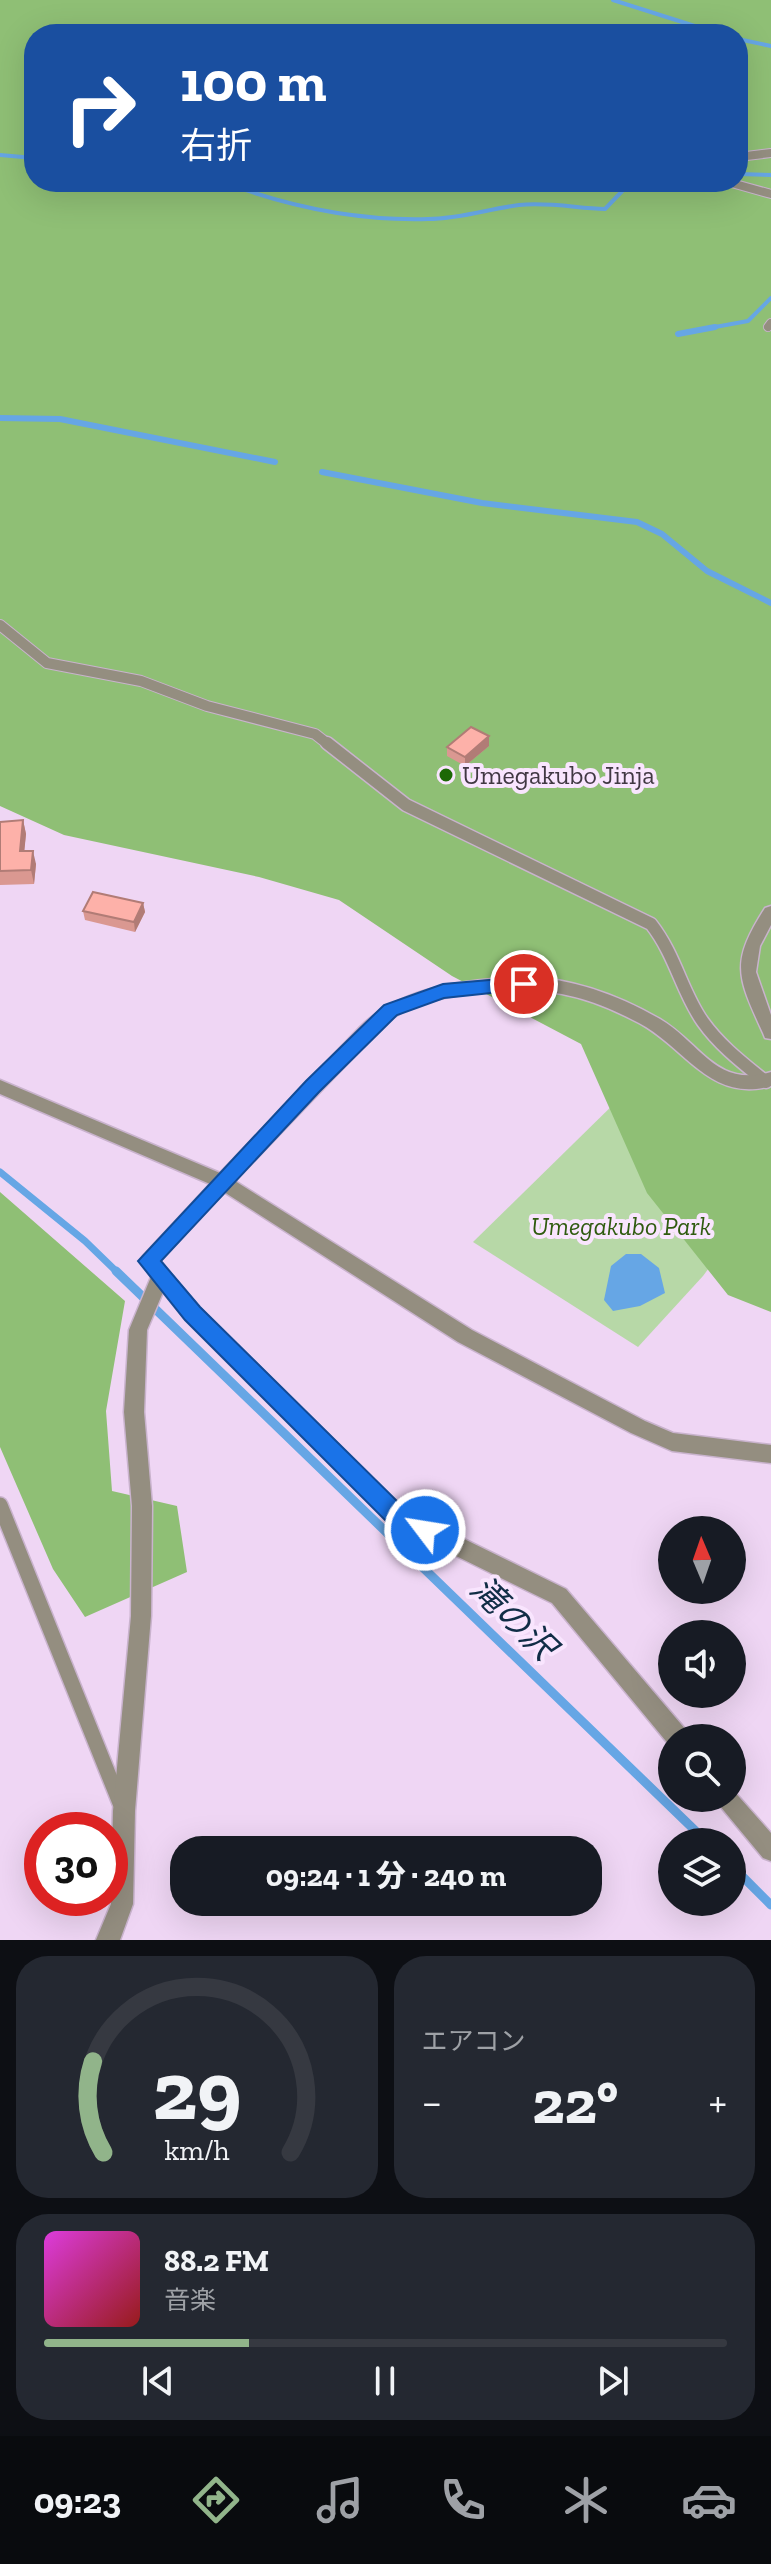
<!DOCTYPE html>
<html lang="ja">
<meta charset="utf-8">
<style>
body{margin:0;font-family:"Zilla Slab","Noto Sans JP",serif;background:#242831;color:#f1f3f6;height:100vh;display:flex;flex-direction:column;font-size:30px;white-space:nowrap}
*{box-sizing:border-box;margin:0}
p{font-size:26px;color:#9ea1a6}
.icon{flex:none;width:44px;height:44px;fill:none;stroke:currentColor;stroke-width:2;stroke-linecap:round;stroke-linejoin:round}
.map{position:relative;height:1940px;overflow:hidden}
.panel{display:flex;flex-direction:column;gap:16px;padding:16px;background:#0d0f14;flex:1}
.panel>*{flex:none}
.top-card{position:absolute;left:24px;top:24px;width:724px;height:168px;border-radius:32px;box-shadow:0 8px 32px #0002;background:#1a4fa0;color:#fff;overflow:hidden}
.needle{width:52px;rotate:358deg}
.controls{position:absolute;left:658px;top:1516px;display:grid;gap:16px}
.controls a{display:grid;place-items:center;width:88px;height:88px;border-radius:50%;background:#171b24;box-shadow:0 8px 32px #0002;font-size:40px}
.speed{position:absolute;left:24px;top:1812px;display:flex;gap:16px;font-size:40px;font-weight:700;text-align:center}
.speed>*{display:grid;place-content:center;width:104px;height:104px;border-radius:50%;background:#171b24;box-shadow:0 8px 32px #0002;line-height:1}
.speed .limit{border:12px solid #d22;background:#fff;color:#111}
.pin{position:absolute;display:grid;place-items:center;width:68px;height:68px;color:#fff;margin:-34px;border:4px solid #fff;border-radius:50%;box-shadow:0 2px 8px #0007}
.me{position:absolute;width:88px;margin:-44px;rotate:301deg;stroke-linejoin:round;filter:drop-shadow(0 0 6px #0008)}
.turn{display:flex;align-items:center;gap:28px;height:168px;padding:0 24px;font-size:36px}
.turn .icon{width:104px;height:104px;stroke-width:2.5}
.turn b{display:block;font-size:56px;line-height:68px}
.big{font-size:60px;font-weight:800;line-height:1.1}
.panel .tile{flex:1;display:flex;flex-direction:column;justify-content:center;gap:12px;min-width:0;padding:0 28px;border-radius:32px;background:#242831}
.panel .dial{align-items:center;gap:0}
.dial svg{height:208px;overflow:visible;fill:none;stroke:#363941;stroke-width:7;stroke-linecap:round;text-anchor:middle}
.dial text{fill:#f1f3f6;stroke:none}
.song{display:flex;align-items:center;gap:24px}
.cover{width:96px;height:96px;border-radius:12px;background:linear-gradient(135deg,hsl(300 70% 55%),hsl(0 70% 35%))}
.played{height:8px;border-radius:4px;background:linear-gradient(90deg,#91b48a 30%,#363941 30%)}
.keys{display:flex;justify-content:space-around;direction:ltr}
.heat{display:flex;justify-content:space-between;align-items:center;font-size:44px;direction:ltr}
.panel .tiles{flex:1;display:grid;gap:16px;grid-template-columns:1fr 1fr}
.tile:last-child{grid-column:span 2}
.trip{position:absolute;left:170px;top:1836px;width:432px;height:80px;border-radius:32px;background:#171b24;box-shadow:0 8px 32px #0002;font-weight:800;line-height:80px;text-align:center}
.menu{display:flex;height:128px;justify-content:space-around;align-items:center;background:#090b0e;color:#9ea1a6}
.menu .icon{width:56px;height:56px}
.menu .on{color:#91b48a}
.menu b{font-size:36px;color:#f1f3f6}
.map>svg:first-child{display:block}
.green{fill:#b7d8a7}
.forest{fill:#8fbf75;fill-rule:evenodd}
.water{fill:#66a6e5}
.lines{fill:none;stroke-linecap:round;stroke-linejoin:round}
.stream-far3{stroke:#66a6e5;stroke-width:4}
.stream-far2{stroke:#66a6e5;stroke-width:6}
.stream-far1{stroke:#66a6e5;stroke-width:7}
.stream{stroke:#66a6e5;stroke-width:9}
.service-far3-casing{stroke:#c9b3cd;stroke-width:10}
.service-far2-casing{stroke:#c9b3cd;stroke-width:12}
.service-far1-casing{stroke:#c9b3cd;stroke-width:15}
.service-casing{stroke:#c9b3cd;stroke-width:18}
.minor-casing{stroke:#c9b3cd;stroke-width:3}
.service-far3{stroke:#948e80;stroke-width:8}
.service-far2{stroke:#948e80;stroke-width:10}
.service-far1{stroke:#948e80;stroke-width:12}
.service{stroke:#948e80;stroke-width:15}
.minor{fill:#948e80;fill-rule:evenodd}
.wall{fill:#da9891}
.shaded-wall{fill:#b17c76}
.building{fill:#fdb1a9;stroke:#b17c76;stroke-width:2}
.route{fill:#1a73e8;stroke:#114b97;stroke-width:2}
.poi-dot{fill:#1c6806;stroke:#f9e5fe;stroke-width:3}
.labels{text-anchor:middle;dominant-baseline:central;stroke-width:8;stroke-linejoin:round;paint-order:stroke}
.poi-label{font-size:26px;fill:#413843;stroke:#f9e5fe;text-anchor:start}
.park-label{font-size:26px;font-style:italic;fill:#2f5b0f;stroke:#f9e5fe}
.near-water-label{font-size:34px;font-style:italic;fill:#112d46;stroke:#f9e5fe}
</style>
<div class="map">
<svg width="771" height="1940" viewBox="0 0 771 1940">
<rect width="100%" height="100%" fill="#efd6f4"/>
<path class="green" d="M623 1095 757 1203 703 1276 638 1347 473 1242Z"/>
<path class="forest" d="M0 0H771V1312L728 1295 647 1193 581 1044 452 976 339 900 259 877 64 835 0 806ZM34 34H738V182H34Z
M0 1192 125 1301 106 1411 112 1491 177 1506 187 1572 85 1617 53 1569 0 1447Z"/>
<path class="water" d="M626 1254H641L659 1268 665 1293 640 1306 613 1311 604 1300 611 1266Z"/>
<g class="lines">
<path class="stream-far3" d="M613 0 720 34
M738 39 771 46
M0 155 34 158
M738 174 771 175
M223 182C289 207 357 221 428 219 460 219 488 209 519 205 549 202 576 208 605 209L628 185 656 182
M704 329 748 321 771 298"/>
<path class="stream-far2" d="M678 334 715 327
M0 418 60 419 275 462
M322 472 482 503 637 522 662 534 707 571 771 603"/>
<path class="stream-far1" d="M0 1172 85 1241 118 1273"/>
<path class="stream" d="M116 1271 707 1842
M732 1866 771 1905"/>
<g class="service-far3-casing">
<path id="service-far3" d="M738 157 771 153
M728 182 771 194
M768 327 771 323"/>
</g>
<g class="service-far2-casing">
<path id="service-far2" d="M0 625 47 663 141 681 207 706 315 734 329 745"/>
</g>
<g class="service-far1-casing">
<path id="service-far1" d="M327 743 406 805 651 924C676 956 682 993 703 1022 720 1046 744 1064 766 1082"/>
</g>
<g class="service-casing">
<path id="service" d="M0 1505 120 1803"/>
</g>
<g class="minor-casing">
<path id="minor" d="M771 906V925L760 946 756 972 771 1015V1039L765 1038 763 1033C737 976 730 963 765 908Z
M524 977C572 978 618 995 660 1019 701 1043 715 1088 771 1072V1086C710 1103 686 1048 639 1023 582 993 544 986 479 993 447 996 413 1002 387 1022L235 1181 472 1330 645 1421 673 1433 771 1445V1463L672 1451 631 1433 458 1342 224 1192 160 1261 199 1307 405 1510 566 1589 686 1730 689 1738H672L670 1746 552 1603 391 1524 185 1319 163 1292 147 1330 144 1412 152 1506 151 1616 135 1811 133 1904 120 1940H96L111 1904 113 1811 131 1616 132 1506 124 1412 129 1330 151 1277 140 1261 143 1256 210 1184 0 1094V1080L220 1173 360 1027C403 985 466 980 524 977Z
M732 1789 771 1833V1861L763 1858 720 1806 717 1798H732Z"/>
</g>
<use href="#service-far3" class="service-far3"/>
<use href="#service-far2" class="service-far2"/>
<use href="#service-far1" class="service-far1"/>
<use href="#service" class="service"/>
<use href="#minor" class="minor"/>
</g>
<path class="wall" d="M489 746 465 766 447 756V747Z
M23 820 26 834 24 851 36 864 34 884 0 885V822Z
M143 903 145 912 135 932 85 920 83 911Z"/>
<path class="shaded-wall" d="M489 736V746L465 766V757Z
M23 820 26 834 23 865 20 851Z
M33 851 36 864 34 884 31 870Z
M143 903 145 912 135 932 134 922Z"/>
<path class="building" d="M471 727 489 736 465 757 447 747Z
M23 820 20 851H33L31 870 0 871V822Z
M93 892 143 903 134 922 83 911Z"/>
<path class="route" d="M524 977 533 984 530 989 444 998 397 1015 319 1092 161 1261 200 1307 406 1510 433 1522 436 1530 433 1538 425 1541 390 1525 185 1320 138 1261 306 1081 384 1005 443 984Z"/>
<circle class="poi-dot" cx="446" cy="775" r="8"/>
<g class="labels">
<g class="poi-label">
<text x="462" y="775">Umegakubo Jinja</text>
</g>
<g class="park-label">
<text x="621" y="1226">Umegakubo Park</text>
</g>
<g class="near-water-label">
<text transform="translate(513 1618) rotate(44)">滝の沢</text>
</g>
</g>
</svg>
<div class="controls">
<a><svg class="needle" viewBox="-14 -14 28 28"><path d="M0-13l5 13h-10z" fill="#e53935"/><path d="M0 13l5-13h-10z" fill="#9ea1a6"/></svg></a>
<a><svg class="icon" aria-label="sound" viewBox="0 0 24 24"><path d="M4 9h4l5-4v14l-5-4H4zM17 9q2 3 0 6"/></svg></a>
<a><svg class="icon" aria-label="search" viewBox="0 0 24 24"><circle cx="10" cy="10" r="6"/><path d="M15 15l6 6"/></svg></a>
<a><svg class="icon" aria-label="layers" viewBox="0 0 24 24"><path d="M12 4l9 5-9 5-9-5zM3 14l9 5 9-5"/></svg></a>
</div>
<div class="speed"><div class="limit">30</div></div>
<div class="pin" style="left:524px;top:984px;background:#d93025"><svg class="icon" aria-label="arrive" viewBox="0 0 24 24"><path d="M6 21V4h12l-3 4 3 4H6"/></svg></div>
<svg class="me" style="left:425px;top:1530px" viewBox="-20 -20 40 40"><circle r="17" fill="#1a73e8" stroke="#fff" stroke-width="3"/><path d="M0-11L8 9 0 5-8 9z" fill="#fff"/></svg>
<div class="trip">09:24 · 1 分 · 240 m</div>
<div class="top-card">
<div class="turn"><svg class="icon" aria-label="right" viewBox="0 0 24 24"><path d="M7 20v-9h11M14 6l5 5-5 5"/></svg><div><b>100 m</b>右折</div></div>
</div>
</div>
<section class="panel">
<div class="tiles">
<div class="tile dial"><svg viewBox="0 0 100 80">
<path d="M14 69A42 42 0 1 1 86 69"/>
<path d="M14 69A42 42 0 0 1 10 34" stroke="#91b48a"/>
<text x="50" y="56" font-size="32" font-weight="700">29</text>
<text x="50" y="72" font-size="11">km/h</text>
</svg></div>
<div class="tile"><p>エアコン</p>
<div class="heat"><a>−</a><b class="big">22°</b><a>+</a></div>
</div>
<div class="tile">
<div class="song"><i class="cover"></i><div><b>88.2 FM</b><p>音楽</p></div></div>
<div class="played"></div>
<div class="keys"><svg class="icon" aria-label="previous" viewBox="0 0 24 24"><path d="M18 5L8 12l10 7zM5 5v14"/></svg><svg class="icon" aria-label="pause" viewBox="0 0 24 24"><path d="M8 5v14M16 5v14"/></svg><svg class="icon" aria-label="next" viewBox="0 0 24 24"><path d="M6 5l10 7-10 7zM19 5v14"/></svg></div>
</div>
</div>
</section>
<nav class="menu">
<b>09:23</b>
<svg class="icon on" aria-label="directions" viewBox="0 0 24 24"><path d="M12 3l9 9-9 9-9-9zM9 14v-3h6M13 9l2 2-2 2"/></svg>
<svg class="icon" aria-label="music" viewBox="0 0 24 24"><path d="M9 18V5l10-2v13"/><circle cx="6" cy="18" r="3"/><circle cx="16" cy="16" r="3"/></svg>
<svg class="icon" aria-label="phone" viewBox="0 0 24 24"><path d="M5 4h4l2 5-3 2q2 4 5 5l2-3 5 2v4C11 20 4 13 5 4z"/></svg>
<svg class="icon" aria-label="climate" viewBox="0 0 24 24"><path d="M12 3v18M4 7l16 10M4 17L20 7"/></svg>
<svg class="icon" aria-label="car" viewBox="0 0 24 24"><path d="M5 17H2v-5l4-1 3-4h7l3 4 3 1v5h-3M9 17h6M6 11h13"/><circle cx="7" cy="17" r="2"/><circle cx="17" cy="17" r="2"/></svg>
</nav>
